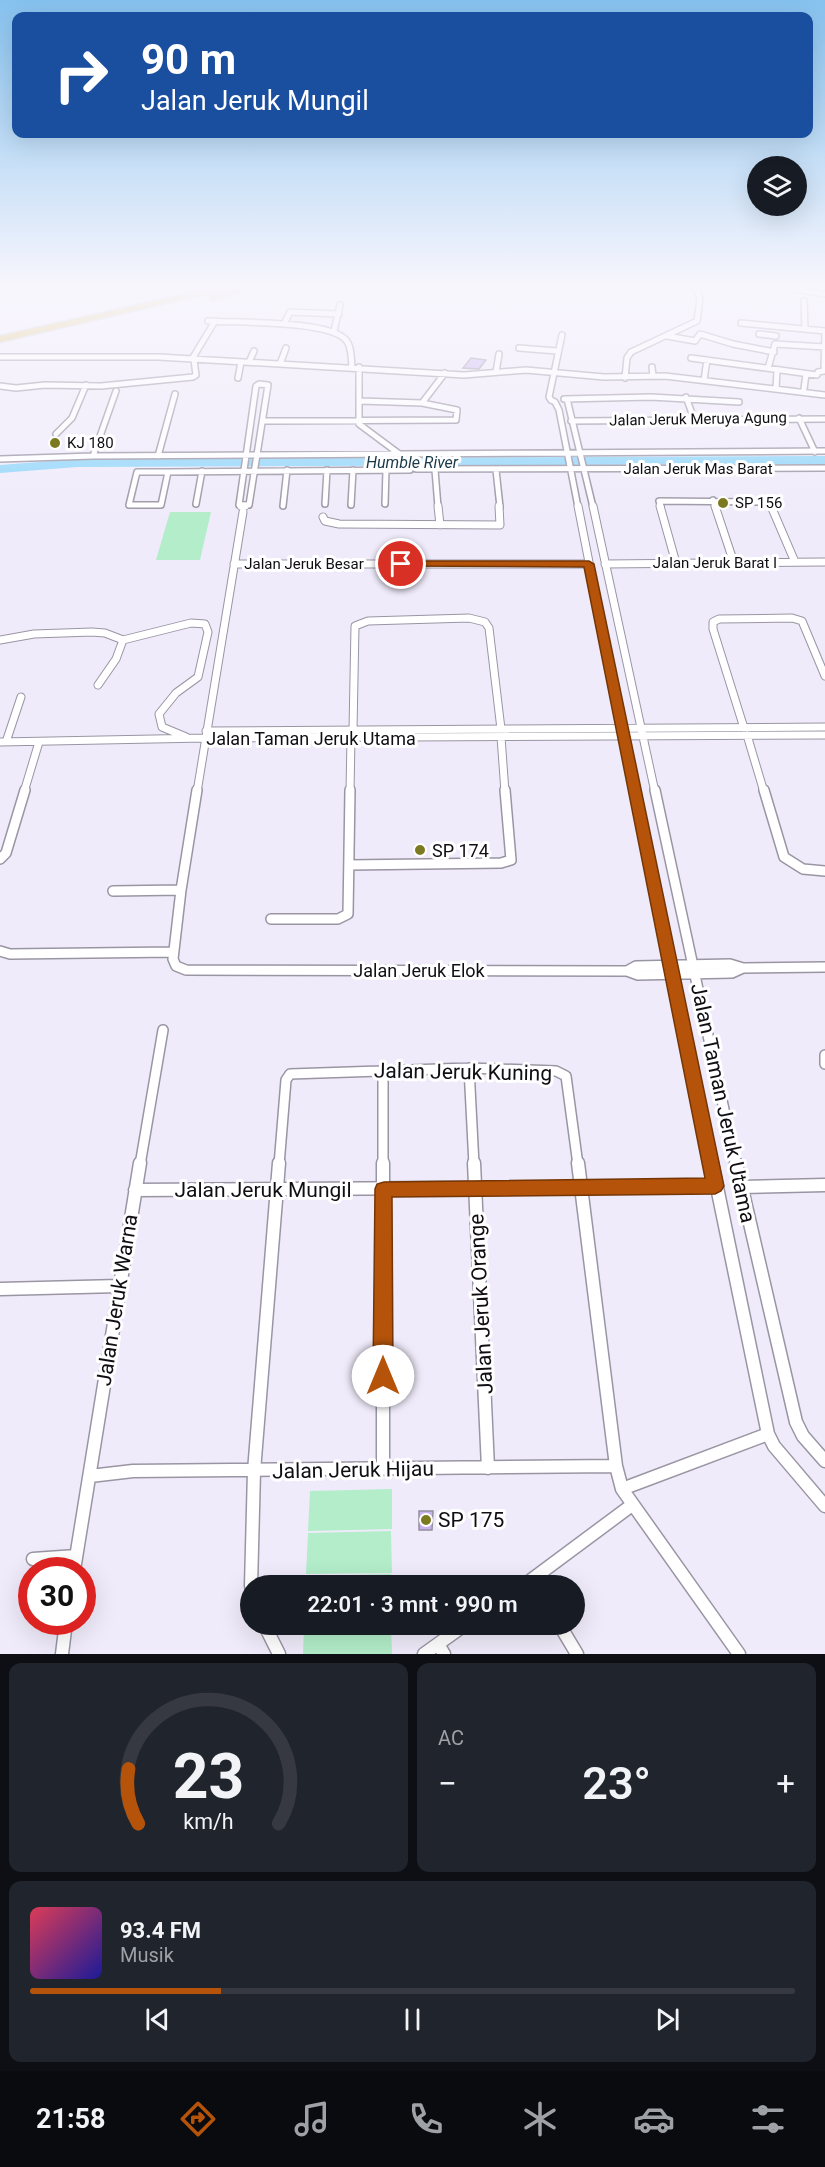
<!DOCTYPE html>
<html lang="id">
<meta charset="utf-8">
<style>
body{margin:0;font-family:Roboto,sans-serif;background:#20242c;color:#f1f3f6;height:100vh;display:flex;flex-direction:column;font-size:22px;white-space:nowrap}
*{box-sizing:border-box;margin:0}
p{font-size:20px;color:#9ea1a6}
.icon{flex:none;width:33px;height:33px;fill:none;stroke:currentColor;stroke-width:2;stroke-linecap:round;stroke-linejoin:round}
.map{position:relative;height:1654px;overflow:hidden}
.drawer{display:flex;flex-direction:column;gap:9px;padding:9px;background:#0d0f14;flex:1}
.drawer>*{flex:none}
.top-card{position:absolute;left:12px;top:12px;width:801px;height:126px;border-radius:12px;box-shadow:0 6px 24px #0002;background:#1a4fa0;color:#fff;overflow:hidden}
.fabs{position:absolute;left:747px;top:156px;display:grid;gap:12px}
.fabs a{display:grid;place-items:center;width:60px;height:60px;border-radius:50%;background:#171b24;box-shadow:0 6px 24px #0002;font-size:30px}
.speed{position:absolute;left:18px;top:1557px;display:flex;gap:12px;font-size:30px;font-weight:700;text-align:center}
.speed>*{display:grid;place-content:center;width:78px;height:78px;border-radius:50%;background:#171b24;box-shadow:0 6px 24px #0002;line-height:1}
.speed .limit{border:9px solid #d22;background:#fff;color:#111}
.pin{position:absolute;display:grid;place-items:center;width:51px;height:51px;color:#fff;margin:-26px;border:3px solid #fff;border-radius:50%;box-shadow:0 2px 6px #0007}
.me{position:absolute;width:66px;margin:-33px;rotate:0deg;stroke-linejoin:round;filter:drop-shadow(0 0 4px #0008)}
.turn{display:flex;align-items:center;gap:21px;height:126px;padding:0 30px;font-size:27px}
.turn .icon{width:78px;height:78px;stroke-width:2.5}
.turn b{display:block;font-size:42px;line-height:51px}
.big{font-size:45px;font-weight:600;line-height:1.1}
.drawer .card{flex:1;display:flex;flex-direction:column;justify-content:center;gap:9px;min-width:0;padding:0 21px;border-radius:12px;background:#20242c}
.drawer .dial{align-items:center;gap:0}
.dial svg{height:156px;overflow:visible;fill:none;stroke:#363941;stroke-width:7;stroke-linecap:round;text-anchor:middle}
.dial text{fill:#f1f3f6;stroke:none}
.song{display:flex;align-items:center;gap:18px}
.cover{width:72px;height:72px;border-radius:9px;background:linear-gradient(135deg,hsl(350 70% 55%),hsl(240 70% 35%))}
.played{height:6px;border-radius:3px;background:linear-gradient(90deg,#b45309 25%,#363941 25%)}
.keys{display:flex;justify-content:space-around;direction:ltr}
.heat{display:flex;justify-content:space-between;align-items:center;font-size:33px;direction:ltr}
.drawer .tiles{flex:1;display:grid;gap:9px;grid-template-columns:1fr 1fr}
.card:last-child{grid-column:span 2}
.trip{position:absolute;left:240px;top:1575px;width:345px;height:60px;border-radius:30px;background:#171b24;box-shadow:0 6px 24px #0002;font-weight:600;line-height:60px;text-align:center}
.menu{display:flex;height:96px;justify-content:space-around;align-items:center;background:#090b0e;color:#9ea1a6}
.menu .icon{width:42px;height:42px}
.menu .active{color:#b45309}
.menu b{font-size:27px;color:#f1f3f6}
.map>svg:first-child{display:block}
.green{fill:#b3edc9}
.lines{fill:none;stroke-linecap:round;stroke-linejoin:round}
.river{fill:#93d7fa;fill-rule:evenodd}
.building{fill:#c8b3ee;stroke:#938f9c;stroke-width:1.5}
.street-far3-casing{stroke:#9a95a3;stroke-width:8}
.street-far2-casing{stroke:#9a95a3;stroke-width:9}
.street-far1-casing{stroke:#9a95a3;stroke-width:12}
.street-casing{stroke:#9a95a3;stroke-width:15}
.highway-casing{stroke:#cfcfd0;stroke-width:3}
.street-far3{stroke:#fff;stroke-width:5}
.street-far2{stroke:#fff;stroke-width:7}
.street-far1{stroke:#fff;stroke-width:9}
.street{stroke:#fff;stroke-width:12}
.highway{fill:#d7be63;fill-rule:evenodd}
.route{fill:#b45309;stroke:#753606;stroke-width:1.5}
.poi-dot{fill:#7c7a21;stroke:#fff;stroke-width:2}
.labels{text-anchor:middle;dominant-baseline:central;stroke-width:6;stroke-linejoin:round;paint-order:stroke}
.far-street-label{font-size:15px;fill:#100e13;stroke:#fff}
.far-poi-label{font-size:15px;fill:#100e13;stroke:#fff;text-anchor:start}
.far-water-label{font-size:16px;font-style:italic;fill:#193847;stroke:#fff}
.street-label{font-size:18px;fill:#100e13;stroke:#fff}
.poi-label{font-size:18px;fill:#100e13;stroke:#fff;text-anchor:start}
.near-street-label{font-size:21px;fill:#100e13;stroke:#fff}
.near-poi-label{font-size:21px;fill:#100e13;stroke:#fff;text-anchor:start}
</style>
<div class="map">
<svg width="825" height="1654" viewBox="0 0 825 1654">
<rect width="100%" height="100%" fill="#f0ebfa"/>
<path class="green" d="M170 512H211L200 560H156Z
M392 1489V1529L308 1531 310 1491Z
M391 1531 392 1573 306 1574 308 1533Z
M391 1574V1585H305L306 1576Z
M304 1625H391L392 1654H303Z"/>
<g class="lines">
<path class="river" d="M825 456V464L77 467 0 473V465L77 459Z"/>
</g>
<path class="building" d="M471 358 486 360 479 369 463 368Z
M419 1511H433L432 1530H419Z"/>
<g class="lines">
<g class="street-far3-casing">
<path id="street-far3" d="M795 289 825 294
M804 301 805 329
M208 321C236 323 328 320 346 340 352 347 351 359 352 367
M741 323 825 331
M284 324 290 312 339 314
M334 331 340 305
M759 334 776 336
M667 336 695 341 700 334 733 344 774 352
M519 348 557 351
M0 357H159L464 375 526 370 604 377 665 376 825 395
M691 358 817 375 818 372 824 371 825 331
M192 359 215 321
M249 362 254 351
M280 364 286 348
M359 367V424L398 453
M652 367 653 376
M768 368 775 344 825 347
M496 372 499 354
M238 378 241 362
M625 378 627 358 631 352 697 321 700 298 696 289
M704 380 707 360
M259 384 268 385 249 505H239L256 386Z
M0 386 16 388 45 385 101 386 193 377 196 375 194 360
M776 389 777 370
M804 389 806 374
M686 397 694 419
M564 399 651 397 739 402
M567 399 593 507
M551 400 555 402 559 410 578 507
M551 400 549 397 562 335
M360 401 422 403 445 373
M799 418 815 452
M263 421 456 420 457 410 422 403
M571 421 825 419
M56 434 72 418 86 385
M93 456 116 391
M158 456 175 394
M0 459 93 456 825 451
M416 469 825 468
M435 470 438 507
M496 470 500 507
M137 472H168L161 505H129Z
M168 472 410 470
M713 500 715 507
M196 504 202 471
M325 504 327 470
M385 504 386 470
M351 505 353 470
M283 506 287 470
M661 507 659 501 769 502 771 507"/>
</g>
<g class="street-far2-casing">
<path id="street-far2" d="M241 506H245
M438 506 440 525
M578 506 634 792
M593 506 655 792
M660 506 676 563
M715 506 734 563
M771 506 795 562
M323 517 325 521 339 524 500 525 499 506
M234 564H589
M605 564 825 562
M0 640 34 634 92 632 105 633 123 640 191 623 205 624 208 632 198 677 176 693 159 714 162 727 186 737
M98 685 116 659 123 640
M744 728 713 629V622L719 619 792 618 802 621 825 676
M353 730 355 626 368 621 469 618 485 622 489 628 501 729
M206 731 825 727
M747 735 764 792
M501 737 505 792
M0 742 205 738 825 735
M6 742 21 697
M24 792 39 742
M197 792 243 512
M350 792 351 738"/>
</g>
<g class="street-far1-casing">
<path id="street-far1" d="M197 790 181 890 173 959 176 966 186 970 627 971 636 966 730 964 743 968 825 967
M634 790 712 1165
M655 790 736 1165
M764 790 784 857 803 869 825 871
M0 859 6 853 25 790
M349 865 501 863 511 860 505 790
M113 891 181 890
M271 919H338L348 914 350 790
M0 951 10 954 173 952
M627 971 638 975 732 973 743 968
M825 1055V1064
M469 1068 474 1165
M383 1069V1165
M140 1165 163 1030
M279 1165 286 1080 290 1074 469 1068 556 1071 566 1076 578 1165"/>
</g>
<g class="street-casing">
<path id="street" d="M383 1163V1469
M474 1163 488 1468
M578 1163 616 1466 622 1489 739 1654
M712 1163 768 1434 774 1446 825 1506
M736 1163 796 1422 803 1436 825 1461
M741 1187 825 1185
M135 1190 715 1186
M0 1289 119 1286
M90 1476 133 1471 616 1466
M622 1489 768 1434
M33 1559 76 1556
M74 1570 140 1163
M251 1586 254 1471 279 1163
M523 1586 632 1505
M264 1624 279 1654
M559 1624 577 1654
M438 1644 444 1654
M62 1654 66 1622
M424 1654 466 1624"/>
</g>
<g class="highway-casing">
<path id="highway" d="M209 289H226L0 342V336Z
M233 289H249L213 300 209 297Z"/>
</g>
<use href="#street-far3" class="street-far3"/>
<use href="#street-far2" class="street-far2"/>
<use href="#street-far1" class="street-far1"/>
<use href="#street" class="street"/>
<use href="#highway" class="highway"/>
</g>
<linearGradient id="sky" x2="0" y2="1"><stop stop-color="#86c2ef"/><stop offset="0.55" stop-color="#f8f6fd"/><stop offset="1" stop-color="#f8f6fd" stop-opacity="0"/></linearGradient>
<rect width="825" height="521" fill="url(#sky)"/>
<path class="route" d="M401 561H589L594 564 724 1186 721 1191 715 1194 392 1197 393 1376 390 1383 383 1386 376 1383 373 1376 375 1189 377 1184 384 1182 705 1178 584 567 397 566V562Z"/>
<g class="poi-dot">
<circle cx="55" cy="443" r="6"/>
<circle cx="723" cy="503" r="6"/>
<circle cx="420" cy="850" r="6"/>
<circle cx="426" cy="1520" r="6"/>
</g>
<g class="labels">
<g class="far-street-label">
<text transform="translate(698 419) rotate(-1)">Jalan Jeruk Meruya Agung</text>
<text x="698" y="469">Jalan Jeruk Mas Barat</text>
<text x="715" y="563">Jalan Jeruk Barat I</text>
<text x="304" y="564">Jalan Jeruk Besar</text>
</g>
<g class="far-poi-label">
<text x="67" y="443">KJ 180</text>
<text x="735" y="503">SP 156</text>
</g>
<g class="far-water-label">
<text x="412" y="462">Humble River</text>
</g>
<g class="street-label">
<text x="311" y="738">Jalan Taman Jeruk Utama</text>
<text x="419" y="970">Jalan Jeruk Elok</text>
</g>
<g class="poi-label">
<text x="432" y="850">SP 174</text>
</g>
<g class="near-street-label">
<text transform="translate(463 1072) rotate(1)">Jalan Jeruk Kuning</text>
<text transform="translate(723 1103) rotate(78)">Jalan Taman Jeruk Utama</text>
<text x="263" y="1190">Jalan Jeruk Mungil</text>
<text transform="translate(117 1300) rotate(-81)">Jalan Jeruk Warna</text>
<text transform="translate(481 1304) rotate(-93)">Jalan Jeruk Orange</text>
<text transform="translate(353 1470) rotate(-1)">Jalan Jeruk Hijau</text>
</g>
<g class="near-poi-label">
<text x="438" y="1520">SP 175</text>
</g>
</g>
</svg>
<div class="fabs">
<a><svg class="icon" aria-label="layers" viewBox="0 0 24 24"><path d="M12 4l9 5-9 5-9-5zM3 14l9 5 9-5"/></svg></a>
</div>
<div class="speed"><div class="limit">30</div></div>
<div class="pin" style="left:401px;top:564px;background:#d93025"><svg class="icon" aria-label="arrive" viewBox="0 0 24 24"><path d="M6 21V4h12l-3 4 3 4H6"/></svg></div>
<svg class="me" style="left:383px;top:1376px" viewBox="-20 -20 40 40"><circle r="19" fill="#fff"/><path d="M0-13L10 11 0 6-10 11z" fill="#b45309"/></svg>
<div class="trip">22:01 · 3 mnt · 990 m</div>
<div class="top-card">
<div class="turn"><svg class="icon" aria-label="right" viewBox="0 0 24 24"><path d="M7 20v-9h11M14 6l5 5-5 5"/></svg><div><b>90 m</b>Jalan Jeruk Mungil</div></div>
</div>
</div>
<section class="drawer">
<div class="tiles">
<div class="card dial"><svg viewBox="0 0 100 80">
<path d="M14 69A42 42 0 1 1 86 69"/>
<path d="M14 69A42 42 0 0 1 9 41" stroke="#b45309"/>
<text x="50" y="56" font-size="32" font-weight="700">23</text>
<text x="50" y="72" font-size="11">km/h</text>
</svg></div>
<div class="card"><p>AC</p>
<div class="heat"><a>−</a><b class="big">23°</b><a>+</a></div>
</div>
<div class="card">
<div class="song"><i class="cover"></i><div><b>93.4 FM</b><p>Musik</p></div></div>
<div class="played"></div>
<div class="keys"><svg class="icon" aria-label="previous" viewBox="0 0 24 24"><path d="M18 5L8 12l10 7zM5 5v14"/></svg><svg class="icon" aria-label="pause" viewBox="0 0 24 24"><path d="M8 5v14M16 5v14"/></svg><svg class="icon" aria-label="next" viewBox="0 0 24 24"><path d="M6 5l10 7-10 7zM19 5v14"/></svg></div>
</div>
</div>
</section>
<nav class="menu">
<b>21:58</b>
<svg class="icon active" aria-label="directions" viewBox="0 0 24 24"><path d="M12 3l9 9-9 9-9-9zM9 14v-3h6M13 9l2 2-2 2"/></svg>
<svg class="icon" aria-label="music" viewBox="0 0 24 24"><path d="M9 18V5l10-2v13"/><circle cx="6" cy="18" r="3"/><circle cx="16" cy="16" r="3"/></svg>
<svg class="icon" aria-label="phone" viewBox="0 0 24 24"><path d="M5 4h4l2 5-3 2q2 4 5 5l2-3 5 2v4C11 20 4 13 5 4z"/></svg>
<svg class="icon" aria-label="climate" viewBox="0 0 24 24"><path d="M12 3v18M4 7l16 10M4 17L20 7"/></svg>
<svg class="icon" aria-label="car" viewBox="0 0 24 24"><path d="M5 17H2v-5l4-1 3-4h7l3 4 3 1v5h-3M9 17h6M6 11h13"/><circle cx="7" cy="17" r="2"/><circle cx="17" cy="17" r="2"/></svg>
<svg class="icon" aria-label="filters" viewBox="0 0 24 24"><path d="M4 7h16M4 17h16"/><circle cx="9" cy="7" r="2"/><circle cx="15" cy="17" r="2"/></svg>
</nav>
